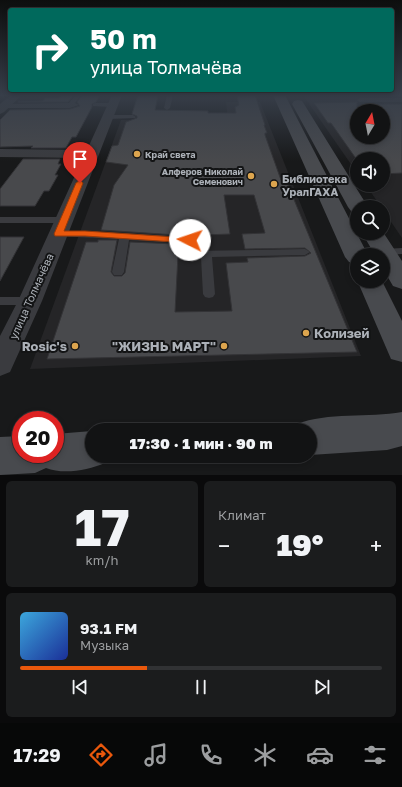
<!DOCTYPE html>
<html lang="ru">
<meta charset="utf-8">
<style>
body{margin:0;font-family:"Golos Text",sans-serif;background:#1b1c1d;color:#f1f3f6;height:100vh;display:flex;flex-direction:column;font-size:15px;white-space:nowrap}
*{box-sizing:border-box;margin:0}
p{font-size:13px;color:#9c9ea0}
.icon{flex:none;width:22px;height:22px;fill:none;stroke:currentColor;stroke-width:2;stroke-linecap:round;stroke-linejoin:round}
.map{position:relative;height:475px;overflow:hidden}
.drawer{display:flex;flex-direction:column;gap:6px;padding:6px;background:#0a0a0b;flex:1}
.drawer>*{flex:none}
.top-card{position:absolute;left:8px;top:8px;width:386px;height:84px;border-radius:4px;box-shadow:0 2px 6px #0003,0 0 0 1px #313234;background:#00695c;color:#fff;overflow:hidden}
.needle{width:26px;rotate:10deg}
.controls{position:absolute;left:350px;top:104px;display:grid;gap:8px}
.controls a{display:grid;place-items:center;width:40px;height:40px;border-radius:50%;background:#121314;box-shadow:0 2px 6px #0003,0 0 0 1px #313234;font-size:20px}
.speed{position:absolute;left:12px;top:411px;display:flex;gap:8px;font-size:20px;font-weight:700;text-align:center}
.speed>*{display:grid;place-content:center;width:52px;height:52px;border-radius:50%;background:#121314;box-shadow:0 2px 6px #0003,0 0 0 1px #313234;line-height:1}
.speed .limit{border:6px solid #d22;background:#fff;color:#111}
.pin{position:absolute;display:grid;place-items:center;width:34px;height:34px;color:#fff;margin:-41px -17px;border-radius:50% 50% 50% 0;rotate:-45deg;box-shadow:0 0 4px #0007}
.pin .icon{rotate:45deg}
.me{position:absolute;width:44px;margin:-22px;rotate:274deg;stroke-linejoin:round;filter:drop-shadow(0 0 3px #0008)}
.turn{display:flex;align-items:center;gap:14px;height:84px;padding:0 16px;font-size:18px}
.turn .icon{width:52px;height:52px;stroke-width:2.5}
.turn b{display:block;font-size:28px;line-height:34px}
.big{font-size:30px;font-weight:800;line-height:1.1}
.drawer .card{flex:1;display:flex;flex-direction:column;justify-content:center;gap:6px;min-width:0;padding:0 14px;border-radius:6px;background:#1b1c1d}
.drawer .dial{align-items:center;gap:0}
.dial b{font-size:52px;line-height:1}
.song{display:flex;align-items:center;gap:12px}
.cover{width:48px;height:48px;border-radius:6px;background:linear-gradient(135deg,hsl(200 70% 55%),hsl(230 70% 35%))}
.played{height:4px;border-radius:2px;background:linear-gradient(90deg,#ea580c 35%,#313234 35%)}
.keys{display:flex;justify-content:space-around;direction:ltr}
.heat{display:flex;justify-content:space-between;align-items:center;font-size:22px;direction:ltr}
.drawer .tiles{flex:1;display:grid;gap:6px;grid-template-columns:1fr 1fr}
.card:last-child{grid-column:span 2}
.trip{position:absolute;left:85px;top:423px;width:232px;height:40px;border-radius:20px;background:#121314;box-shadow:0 2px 6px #0003,0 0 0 1px #313234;font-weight:800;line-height:40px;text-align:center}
.menu{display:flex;height:64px;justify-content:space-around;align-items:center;background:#070808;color:#9c9ea0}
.menu .icon{width:28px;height:28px}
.menu .active{color:#ea580c}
.menu b{font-size:18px;color:#f1f3f6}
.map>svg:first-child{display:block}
.built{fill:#252527;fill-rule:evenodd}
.building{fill:#48494c;stroke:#333336}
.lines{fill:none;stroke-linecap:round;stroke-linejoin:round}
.lane{fill:#3a3b3f;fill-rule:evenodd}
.street{fill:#3a3b3f;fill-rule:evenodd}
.secondary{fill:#484a4e;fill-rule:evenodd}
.route{fill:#ea580c;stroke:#983908}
.poi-dot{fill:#dda54e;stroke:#131415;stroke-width:1.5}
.labels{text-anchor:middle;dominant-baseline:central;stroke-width:4;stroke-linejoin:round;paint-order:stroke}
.far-poi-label{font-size:9px;font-weight:bold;fill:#acb1b8;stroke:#131415;text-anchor:start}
.poi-label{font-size:11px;font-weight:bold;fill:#acb1b8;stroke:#131415;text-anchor:start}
.street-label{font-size:11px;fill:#acb1b8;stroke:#131415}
.near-poi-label{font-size:13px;font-weight:bold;fill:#acb1b8;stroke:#131415;text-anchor:end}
</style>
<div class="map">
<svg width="402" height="475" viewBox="0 0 402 475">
<rect width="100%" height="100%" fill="#18191a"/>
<path class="built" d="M303 95H402V238L383 210V207H381L366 185H383V159H357V173ZM357 111H383V137H357Z
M226 102H260L361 356 30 369 121 120 228 121Z"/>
<path class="building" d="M62 95H74L68 102H18L43 101 45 98H59Z
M82 95H100L96 102 92 104V107L76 137H72L66 148H31L33 146 0 147V120L10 110 70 109 80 106 77 102Z
M138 95H158L155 110 208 111V113H236L235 107 239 105 237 96 255 95 265 125H264L267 133H265V135L281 180 288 185 357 352 47 359 86 242H98V240H117L111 272 114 276H122L125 273 130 242 176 244V255H178L175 312 232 311 226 263 248 262 247 258 305 256 311 253 305 248 245 249 242 234 265 233 254 195H224L230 234 204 235V226L177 227V235L101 230 114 185 128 165 106 162 112 146 118 145 126 122 137 118V116L132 114Z
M360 95H402V96H362Z
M357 102V137H383V111H376L368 104H402V173L383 174V158H357V160L331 123H328L314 103Z
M23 159H60L58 164H61L55 175H58L49 191H44L35 206H0V189Z
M0 237H24L0 281Z"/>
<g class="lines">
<path class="lane" d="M76 95H81L75 103 79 105 70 108H4L1 106 4 104 69 103Z
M167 95H173L170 108 167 110 164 108Z
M402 98V102H360L357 100 360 98Z
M95 103H112L115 105 112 107 93 106V104Z
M133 115 136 117 135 118 107 119 104 117 107 115Z
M0 217H64L69 220 64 223H0Z
M58 231H85L190 237 195 240 194 251 305 249 310 252 305 255 212 257 215 294 213 297 209 298 205 297 203 294 201 257 185 256 184 254 185 243 129 240 124 272 122 275H114L112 272 119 239 55 236 53 234 55 232Z
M402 248V254L384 255 379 252 384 249Z
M0 297H30L34 298 36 301 34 304 30 305H0Z"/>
<path class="street" d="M11 95H22L4 112 0 114V104Z
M112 95H122L42 301 10 372 0 376V336L18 301 83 158 0 157V149L87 150Z"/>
<path class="secondary" d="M273 95H285L368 255H357V264L349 262 345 257Z
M298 100 302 101 304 104 368 207H357V213L351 211 348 207 292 104 294 101Z
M383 232 402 261V289L393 286 383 269V255H375L362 233H383Z
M357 280 382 281 402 321V362L391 359Z
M402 412V446L387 450 310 455V430H295L297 424C327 412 369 418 402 412Z
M92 431V456H108L105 463C88 470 64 475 46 468L35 473 0 475V437L21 436V454H55V434Z"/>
</g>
<linearGradient id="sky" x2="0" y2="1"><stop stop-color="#0d0e0e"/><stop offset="0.59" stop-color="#373e49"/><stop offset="1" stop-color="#373e49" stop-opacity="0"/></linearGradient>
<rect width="402" height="161" fill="url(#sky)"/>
<path class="route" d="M80 180 83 183 64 231H85L190 238 195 240 190 243 85 236H55L54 234 76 183Z"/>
<g class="poi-dot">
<circle cx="137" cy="154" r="4"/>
<circle cx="251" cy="176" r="4"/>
<circle cx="274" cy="184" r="4"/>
<circle cx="306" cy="333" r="4"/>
<circle cx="75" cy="346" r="4"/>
<circle cx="224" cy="346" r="4"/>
</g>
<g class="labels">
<g class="far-poi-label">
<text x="145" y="154">Край света</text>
<text x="243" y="171" text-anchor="end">Алферов Николай<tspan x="243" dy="10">Семенович</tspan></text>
</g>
<g class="poi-label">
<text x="282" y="178">Библиотека<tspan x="282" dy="13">УралГАХА</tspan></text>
</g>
<g class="street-label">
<text transform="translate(31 296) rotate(-66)">улица Толмачёва</text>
</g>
<g class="near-poi-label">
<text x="314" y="333" text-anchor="start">Колизей</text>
<text x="67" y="346">Rosic's</text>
<text x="216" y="346">"ЖИЗНЬ МАРТ"</text>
</g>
</g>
</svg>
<div class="controls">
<a><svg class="needle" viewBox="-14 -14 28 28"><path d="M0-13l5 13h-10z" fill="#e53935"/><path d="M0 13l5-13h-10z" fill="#9c9ea0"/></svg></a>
<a><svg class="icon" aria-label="sound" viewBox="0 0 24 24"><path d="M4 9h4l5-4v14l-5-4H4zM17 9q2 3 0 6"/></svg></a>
<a><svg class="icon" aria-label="search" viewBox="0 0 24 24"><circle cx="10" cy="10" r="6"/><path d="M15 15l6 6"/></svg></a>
<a><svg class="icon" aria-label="layers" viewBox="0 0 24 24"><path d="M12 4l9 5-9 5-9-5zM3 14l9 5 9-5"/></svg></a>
</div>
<div class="speed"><div class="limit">20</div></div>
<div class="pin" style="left:80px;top:183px;background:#d93025"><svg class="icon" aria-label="arrive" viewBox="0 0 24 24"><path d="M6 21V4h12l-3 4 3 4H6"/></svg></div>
<svg class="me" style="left:190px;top:240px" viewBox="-20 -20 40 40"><circle r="19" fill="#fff"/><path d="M0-13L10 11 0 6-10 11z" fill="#ea580c"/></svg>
<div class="trip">17:30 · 1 мин · 90 m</div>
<div class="top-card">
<div class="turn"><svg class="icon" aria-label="right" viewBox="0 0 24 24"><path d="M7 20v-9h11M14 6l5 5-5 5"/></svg><div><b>50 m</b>улица Толмачёва</div></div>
</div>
</div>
<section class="drawer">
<div class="tiles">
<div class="card dial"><b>17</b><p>km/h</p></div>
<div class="card"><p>Климат</p>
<div class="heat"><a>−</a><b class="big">19°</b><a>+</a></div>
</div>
<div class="card">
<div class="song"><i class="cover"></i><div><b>93.1 FM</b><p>Музыка</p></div></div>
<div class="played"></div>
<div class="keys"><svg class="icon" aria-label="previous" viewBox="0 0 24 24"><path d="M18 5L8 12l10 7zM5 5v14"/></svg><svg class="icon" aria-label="pause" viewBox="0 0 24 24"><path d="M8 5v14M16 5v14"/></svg><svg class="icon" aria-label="next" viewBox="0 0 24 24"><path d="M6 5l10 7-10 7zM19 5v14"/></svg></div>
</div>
</div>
</section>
<nav class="menu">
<b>17:29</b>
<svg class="icon active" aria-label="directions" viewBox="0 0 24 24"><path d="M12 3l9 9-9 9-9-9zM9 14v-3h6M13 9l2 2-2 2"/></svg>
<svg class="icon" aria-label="music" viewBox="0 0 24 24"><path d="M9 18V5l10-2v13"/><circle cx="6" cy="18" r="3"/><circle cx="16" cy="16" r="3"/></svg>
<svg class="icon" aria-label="phone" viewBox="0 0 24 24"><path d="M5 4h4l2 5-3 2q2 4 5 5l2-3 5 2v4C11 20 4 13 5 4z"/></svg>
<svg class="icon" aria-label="climate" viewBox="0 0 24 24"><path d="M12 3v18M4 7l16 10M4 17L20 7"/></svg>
<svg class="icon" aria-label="car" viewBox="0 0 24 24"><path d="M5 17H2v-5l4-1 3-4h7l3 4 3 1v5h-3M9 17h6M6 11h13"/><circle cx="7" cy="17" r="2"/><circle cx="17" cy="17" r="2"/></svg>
<svg class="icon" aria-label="filters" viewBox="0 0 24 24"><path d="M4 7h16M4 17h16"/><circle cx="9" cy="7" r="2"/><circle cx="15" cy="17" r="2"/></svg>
</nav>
